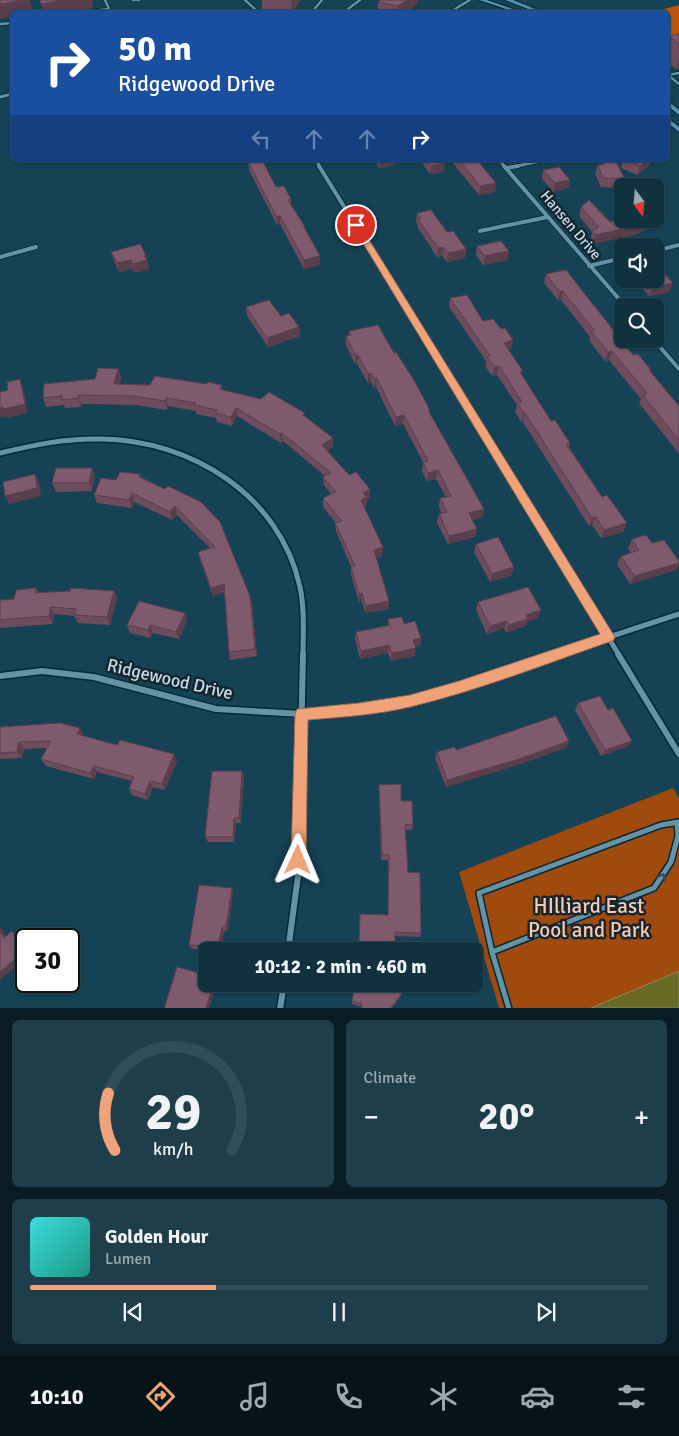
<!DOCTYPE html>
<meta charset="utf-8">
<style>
body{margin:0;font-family:Signika,sans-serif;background:#1e3e4a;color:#f1f3f6;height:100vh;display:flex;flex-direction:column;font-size:19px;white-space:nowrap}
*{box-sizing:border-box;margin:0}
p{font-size:16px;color:#9caab0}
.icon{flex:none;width:28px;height:28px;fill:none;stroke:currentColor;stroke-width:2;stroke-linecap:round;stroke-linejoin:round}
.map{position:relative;height:1008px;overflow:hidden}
.details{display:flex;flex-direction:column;gap:12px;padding:12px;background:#091c23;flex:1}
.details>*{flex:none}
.guide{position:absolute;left:10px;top:10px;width:660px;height:152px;border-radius:8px;box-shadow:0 1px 4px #0004,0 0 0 1px #304d59;background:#1a4fa0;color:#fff;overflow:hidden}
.needle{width:32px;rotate:164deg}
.tools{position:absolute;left:614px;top:178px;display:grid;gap:10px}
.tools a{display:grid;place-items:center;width:50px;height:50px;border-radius:8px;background:#10323f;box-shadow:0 1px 4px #0004,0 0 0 1px #304d59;font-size:25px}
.speed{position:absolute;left:15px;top:928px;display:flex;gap:10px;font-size:25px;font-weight:700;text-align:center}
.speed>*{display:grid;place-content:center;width:65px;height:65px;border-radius:50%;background:#10323f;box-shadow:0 1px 4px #0004,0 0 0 1px #304d59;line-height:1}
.speed .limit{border:2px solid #111;border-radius:8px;background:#fff;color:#111}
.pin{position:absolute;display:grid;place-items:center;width:42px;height:42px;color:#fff;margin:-21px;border:2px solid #fff;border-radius:50%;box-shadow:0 1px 5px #0007}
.me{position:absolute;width:55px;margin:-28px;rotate:1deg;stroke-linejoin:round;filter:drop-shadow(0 0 4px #0008)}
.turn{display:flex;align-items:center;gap:18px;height:105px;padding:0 25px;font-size:22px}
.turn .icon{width:65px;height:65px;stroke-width:2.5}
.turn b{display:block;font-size:35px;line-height:42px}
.lanes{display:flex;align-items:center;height:48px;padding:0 25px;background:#0003;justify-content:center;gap:25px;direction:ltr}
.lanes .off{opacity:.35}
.big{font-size:38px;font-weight:700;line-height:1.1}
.details .card{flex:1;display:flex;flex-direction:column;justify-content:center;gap:8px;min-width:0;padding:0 18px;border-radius:8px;background:#1e3e4a}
.details .dial{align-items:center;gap:0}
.dial svg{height:130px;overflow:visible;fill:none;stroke:#304d59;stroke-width:7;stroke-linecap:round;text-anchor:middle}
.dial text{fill:#f1f3f6;stroke:none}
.song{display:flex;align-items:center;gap:15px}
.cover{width:60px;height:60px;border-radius:8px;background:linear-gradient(135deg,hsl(180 70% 55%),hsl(170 70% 35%))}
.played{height:5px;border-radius:2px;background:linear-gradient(90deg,#f0a279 30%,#304d59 30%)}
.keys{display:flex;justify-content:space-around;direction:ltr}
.heat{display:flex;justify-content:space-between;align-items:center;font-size:28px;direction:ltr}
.details .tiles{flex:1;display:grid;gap:12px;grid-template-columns:1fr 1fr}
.card:last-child{grid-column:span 2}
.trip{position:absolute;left:198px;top:942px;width:285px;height:50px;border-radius:8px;background:#10323f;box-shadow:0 1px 4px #0004,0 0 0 1px #304d59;font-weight:700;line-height:50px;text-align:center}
.menu{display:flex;height:80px;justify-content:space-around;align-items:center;background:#061419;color:#9caab0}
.menu .icon{width:35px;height:35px}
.menu .selected{color:#f0a279}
.menu b{font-size:22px;color:#f1f3f6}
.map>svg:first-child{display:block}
.green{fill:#a04a0e}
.forest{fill:#bb5509}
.water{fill:#6b6a24;stroke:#868c5e}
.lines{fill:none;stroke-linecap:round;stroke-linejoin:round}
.service-far1-casing{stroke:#052835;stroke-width:4}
.service-casing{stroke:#052835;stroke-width:8}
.minor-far3-casing{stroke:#052835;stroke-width:4.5}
.minor-far2-casing{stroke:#052835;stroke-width:5.5}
.minor-far1-casing{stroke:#052835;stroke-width:8}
.minor-casing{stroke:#052835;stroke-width:9}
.secondary-casing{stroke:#052835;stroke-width:2}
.service-far1{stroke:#6692a6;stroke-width:2.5}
.service{stroke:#6692a6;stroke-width:5}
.minor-far3{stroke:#6692a6;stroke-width:3}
.minor-far2{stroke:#6692a6;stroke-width:4}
.minor-far1{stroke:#6692a6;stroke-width:5}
.minor{stroke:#6692a6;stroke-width:6}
.secondary{fill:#5393ad;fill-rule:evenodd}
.wall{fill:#6d4d5d}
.shaded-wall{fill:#593e4c}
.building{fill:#7f596c;stroke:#593e4c}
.oneway{stroke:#314c59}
.route{fill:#f0a279;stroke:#9c694f}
.labels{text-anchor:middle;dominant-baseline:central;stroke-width:5;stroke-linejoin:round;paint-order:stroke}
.far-street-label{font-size:15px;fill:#c5dbe6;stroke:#14262f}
.street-label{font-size:18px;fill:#c5dbe6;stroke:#14262f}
.near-park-label{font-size:21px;fill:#fec8ad;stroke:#14262f}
</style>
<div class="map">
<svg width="679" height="1009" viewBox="0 0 679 1009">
<rect width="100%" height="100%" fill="#154254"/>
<path class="green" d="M673 788 679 798V1008H499L459 872Z"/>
<path class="forest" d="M679 5V40L668 41V12H653Z"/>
<path class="water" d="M679 971V1008H591Z"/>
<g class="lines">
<g class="service-far1-casing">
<path id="service-far1" d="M133 0H139
M245 0 258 12
M83 12 109 9 105 0
M312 12 322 0
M344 12 360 0
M450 12 470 0
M0 24 12 23
M668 75 679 84
M668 75 679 73"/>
</g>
<g class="service-casing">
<path id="service" d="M492 952 654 888 671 862 678 836 677 822
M509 1009 492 952 479 893 661 825 679 822"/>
</g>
<g class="minor-far3-casing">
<path id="minor-far3" d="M0 97 12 94
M316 160 320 167
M499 160 505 167
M512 167 546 160"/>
</g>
<g class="minor-far2-casing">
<path id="minor-far2" d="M319 166 451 380
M504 166 625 306
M506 168 518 166
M480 231 548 217
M655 251 679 245
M0 257 36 247
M589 266 622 258
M653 339 679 369"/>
</g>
<g class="minor-far1-casing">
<path id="minor-far1" d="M450 379 619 655
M0 453C34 445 66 438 101 439 191 440 280 495 300 587 305 610 303 633 303 655
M554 655 679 614"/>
</g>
<g class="minor-casing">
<path id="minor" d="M618 654 679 754
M0 676 42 671 94 677 216 709 302 714 359 709 410 701 558 654
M288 951 298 876 303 654
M280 1009 284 984"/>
</g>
<g class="secondary-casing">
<path id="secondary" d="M479 0H487L522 12H515Z
M505 0H513L543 12H536Z
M668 101 679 110V115L668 106Z
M668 118 679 127V132L668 123Z"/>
</g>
<use href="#service-far1" class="service-far1"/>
<use href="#service" class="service"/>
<use href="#minor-far3" class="minor-far3"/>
<use href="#minor-far2" class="minor-far2"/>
<use href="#minor-far1" class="minor-far1"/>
<use href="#minor" class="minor"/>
<use href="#secondary" class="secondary"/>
</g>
<path class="wall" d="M262 0H301L292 12 262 10Z
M381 0H417V4L405 12H378V2Z
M679 34V69H676L668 63V42L669 36Z
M248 160H266V164H264L276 187 291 199V205L305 227V230L320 265 304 269 280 224 277 225 249 170Z
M374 160H396L395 165 379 168Z
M420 160H442L444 172 430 174Z
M453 160H477L496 183 495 192 479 195 452 162Z
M623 160H651L649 165 637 175 621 168Z
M603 162 625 179 622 188 601 187 595 174 598 165H602Z
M543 170 570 180 568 188 553 192 542 179Z
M581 207 610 222H662L634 235 592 244 591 239 592 232 579 216Z
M417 213 447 232 466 249 465 258 447 262 442 256 437 257 418 228V224L416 222Z
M477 246 509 251 508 260 483 265 476 255Z
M111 252 146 255 149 269 135 273 133 269 119 272 114 261Z
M546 274 633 355 651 370V372L679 406V454L639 403 641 399 609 360 605 361 589 340 590 337 561 300H558L544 283Z
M635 279H655L669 292 649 296 635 280Z
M450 298 483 321 501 329 513 340 511 349 509 350 522 376 551 421 570 443 569 447 602 497 627 523 623 532 601 538 592 525 589 526 523 422H521L515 411 517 405 497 375 492 376 485 366 486 361 449 307Z
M246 307 281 316 299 327 300 336 268 347 247 316Z
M349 331 394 353 430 410 429 413 484 509 482 517 472 520 477 529 475 537 448 544 437 523 439 514H442L439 507 440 498 446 497 436 479 427 481 422 471 423 462 403 424 395 426 376 387 374 388 371 382 368 383 357 364H355L346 345V336H349Z
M118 369 121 378 119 384 150 385 206 384 222 385V390L305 416 333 438V447L327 451 370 497 367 499V505L364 507 383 547 382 556 376 558 389 601V609L365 613 362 601 359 602 351 575V567L336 531 335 523H336L323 507V498L331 494 324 485 323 477 325 476 283 441 281 443 237 416 232 426 217 422 216 418 196 414V411L168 406 167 410 136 405 81 404V407L65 408 64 405 46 407 43 398 95 379Z
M92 468 95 476 92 491 56 492 52 483Z
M140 474 141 477 165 489 201 502 252 603 257 656 230 660 229 652 224 592 213 596 200 560 198 552 210 548 177 515 172 520 134 502 132 508 97 503 94 495 116 480Z
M632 539 652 543 679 561V564L676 570 630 584 617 564 621 556 631 553 628 548Z
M476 544 512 575 490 582 474 552Z
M36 588 39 593 114 591 117 598 110 625 78 623 74 616 54 614 53 624 0 628V600L14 599Z
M478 602 538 618 527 622 526 626 506 632 504 628 487 634 476 610Z
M388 619 404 624 421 638 420 646 415 647V656L391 661 388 653 360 659 355 639 356 632 388 626Z
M187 620 179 639 153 633 150 638 130 633 127 625Z
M578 703 608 710 632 741 627 747 601 756 575 710Z
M0 727 84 735 83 736 177 761 165 790 153 787 148 800 132 795 129 789 132 781 97 772 94 779 46 766 41 759 47 748 24 749 22 758 0 759Z
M569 741 566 748 514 766 446 787 435 758 437 752Z
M242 771 244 777 241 823H236L234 842H208L205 837Z
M379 785 401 801 413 825 412 830H405L408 872 421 933 420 937 395 936 394 947 359 946 360 914 388 915V860H381L379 791Z
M233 892 228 930 224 931 221 951 192 949 189 945Z
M400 998 391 1009H361L362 1007 352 1004V1001Z"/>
<path class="shaded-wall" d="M26 0H30L33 12H12V17L0 19V4Z
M64 0H92L93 8 63 12H43L41 4Z
M291 0H301L292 12Z
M407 0H417V4L405 12H398V6Z
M679 59V69H676Z
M251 160H266V164L252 166Z
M380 160H396L395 165 379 168Z
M647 160H651L649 165 637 175 640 166Z
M445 163 444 172 430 174 431 166Z
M570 180 568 188 553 192 555 183Z
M496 183 495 192 479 195 480 186Z
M665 213 662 222 634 235 592 244 595 235 653 219H655V218Z
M276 216H280V224L277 225Z
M443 247 442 256 437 257 438 248Z
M466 249 465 258 447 262 448 253Z
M509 251 508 260 483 265 485 256Z
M146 255 149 269 135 273 133 264 144 256Z
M320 256V265L304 269V260Z
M131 260 133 269 119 272 117 263Z
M673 283 669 292 649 296 653 287Z
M563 291 561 300H558L560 292Z
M299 327 300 336 268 347 267 338Z
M513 340 511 349 502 351 504 343Z
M612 351 609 360 605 361 608 352Z
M355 355H358L357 364H355Z
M499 366 497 375 492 376 494 367Z
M118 369 121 378 116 393 114 384Z
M371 373V382L368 383V374Z
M377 378 376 387 374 388 375 379Z
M20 379 23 388 28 413 8 418 6 416 0 417V408Z
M78 395 81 404V407L78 398Z
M166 398 168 406 167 410 165 401Z
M236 408 237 416 232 426 231 417Z
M524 413H525L523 422H521Z
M404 415 403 424 395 426 396 417Z
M282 433 283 441 281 443 280 434Z
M333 438V447L322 454V445Z
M92 468 95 476 92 491 89 483Z
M438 470 436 479 427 481 428 473Z
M35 474 39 482 41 496 9 504 5 496Z
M370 489V497L367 499V505L360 509 361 500 363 493Z
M132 493 134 502 132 508 129 500Z
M175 506 177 515 172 520 170 512Z
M484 509 482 517 467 521 469 513Z
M596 517 592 525 589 526 592 518Z
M627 523 623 532 601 538 604 530Z
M477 529 475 537 448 544 449 536Z
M383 547 382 556 373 559 374 550Z
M679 563V564L676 570 630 584 634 576Z
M514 567 512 575 490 582 492 574Z
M224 584 225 591 213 596 211 588Z
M114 591 117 598 110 625 107 617Z
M362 593V601L359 602V594Z
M250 596 252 603 257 656 255 649Z
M389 601V609L365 613 366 606Z
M50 607 54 614 53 624 49 616Z
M541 610 538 618 527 622 526 626 506 632 509 625 526 615Z
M185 613 187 620 179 639 176 632Z
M507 621 504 628 487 634 490 626Z
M150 625 153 633 150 638 148 630Z
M421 638 420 646 412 648 413 640Z
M389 645 388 653 360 659 361 651Z
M416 648 415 656 391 661 392 653Z
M80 728 84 735 81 741 77 734Z
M569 741 566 748 514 766 446 787 447 780Z
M632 741 627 747 601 756 605 750Z
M19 742 24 749 22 758 17 752Z
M174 754 177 761 165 790 162 784Z
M94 766 97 772 94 779 90 773Z
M242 771 244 777 241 823 239 818Z
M150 781 153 787 148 800 145 794Z
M234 818 236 823 234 842 233 837Z
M232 888 233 892 228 930 226 926Z
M0 926 10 942 4 938 0 931Z
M222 927 224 931 221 951 218 947Z
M12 931 18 935 26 949V958L0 980V972Z
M213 984H216L209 1009H206Z
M401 995 400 998 391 1009 390 1008Z"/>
<path class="building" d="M0 0H26L0 4Z
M40 0H64L41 4Z
M381 0H407L398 6 378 2Z
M679 34V44L669 36Z
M253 160H262L276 187 284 186 291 199 288 200 305 227H304L320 256 304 260 280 216H276L248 161Z
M426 160H442L445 163 431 166Z
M459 160H477L496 183 480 186Z
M626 160H647L640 166Z
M603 162H616L625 179 603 178 598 165H604Z
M559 167 570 180 555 183 543 170Z
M589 200 610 222 622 217V219H653L636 226 595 235 593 230 599 227 581 207Z
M655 207 665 213 655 218Z
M431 210 447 232 453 231 466 249 448 253 443 247 438 248 418 219H421L417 213Z
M501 241 509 251 485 256 477 246Z
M140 244 146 255 144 256 147 260 133 264 131 260 117 263 111 252Z
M657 266 673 283 653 287 645 279H655V267Z
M566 270 633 355 638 354 651 370H649L679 406V440L643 395 647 393 612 351 608 352 591 331 594 330 563 291 560 292 546 274Z
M467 295 483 321 493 319 501 329 505 328 513 340 504 343 523 371 520 372 551 421 555 420 570 443 566 444 602 497 607 495 627 523 604 530 596 517 592 518 525 413H524L517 403 522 402 499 366 494 367 487 357 490 356 450 298Z
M269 300 281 316 289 313 299 327 267 338 246 307Z
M378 325 394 353 396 352 415 382 430 410H428L484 509 469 513 477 529 449 536 439 514 447 512 440 498 451 496 438 470 428 473 423 462 428 461 404 415 396 417 377 378 375 379 371 373 368 374 358 355H355L346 336 351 335 349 331Z
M98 368 118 369 114 384 150 385 155 376 206 384 208 382 222 385 219 389 261 399 269 392 305 413 303 415 333 438 322 445 349 475 356 472 370 489 363 493 367 497 361 500 383 547 374 550 389 601 366 606 362 593 359 594 351 567 355 566 335 523 342 521 323 498 336 492 323 477 331 473 282 433 280 434 236 408 231 417 215 413 217 410 194 405 196 403 166 398 165 401 133 396 78 395V398L62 400V396L43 398 44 384 95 379Z
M20 379 25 404 4 409 3 407 0 408V392L8 390 7 382Z
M56 468H92L89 483H52Z
M120 472 140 474 139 477 165 489 168 486 201 502 220 522 250 596 255 649 229 652 224 584 211 588 198 552 215 547 175 506 170 512 132 493 129 500 94 495 101 478 116 480Z
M35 474 37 488 5 496 3 482Z
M646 535 652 543 664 540 679 561V563L634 576 621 556 639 550 632 539Z
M498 537 514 567 492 574 476 544Z
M528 587 541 610 526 615 528 619 509 625 507 621 490 626 478 602Z
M36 588 35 593 70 591 71 588 114 591 107 617 74 615 76 609 50 607 49 616 0 620V600L14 599 16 590Z
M139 601 185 613 176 632 150 625 148 630 127 625Z
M402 617 404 624 415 621 421 638 413 640 416 648 392 653 389 645 361 651 356 632 390 625 388 619Z
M600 696 608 710 613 708 632 741 605 750 578 703Z
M556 716 569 741 516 760 447 780 437 752 455 747 456 750Z
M60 723 80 728 77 734 117 745 120 740 174 754 162 784 150 781 145 794 129 789 134 777 94 766 90 773 41 759 51 741 19 742 17 752 0 753V727Z
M212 771H242L239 818H234L233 837H205Z
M401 784V801H412L413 825 405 824 408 872 420 873 421 933 395 932V943L359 942 360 914 388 915 389 855H382L379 785Z
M199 885 232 888 226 926 222 927 218 947 189 945Z
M0 931 4 938 12 931 24 951 0 972Z
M177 967 206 975V984H213L206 1009H164Z
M355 984H402L401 995 390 1009H361L362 1004 352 1001Z"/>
<defs><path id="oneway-chevron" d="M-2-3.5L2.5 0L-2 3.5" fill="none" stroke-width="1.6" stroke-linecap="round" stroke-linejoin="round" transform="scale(1.25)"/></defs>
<use class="oneway" href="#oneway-chevron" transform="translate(662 877) rotate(-61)"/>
<path class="route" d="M353 223 360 225 615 637 613 641 609 642C543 665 477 691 410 707 377 715 342 717 308 720L306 860 303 865 298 867 293 865 291 860 295 714 297 709 359 703 410 695 459 681 600 634 352 225Z"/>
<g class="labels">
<g class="far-street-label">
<text transform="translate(571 225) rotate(50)">Hansen Drive</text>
</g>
<g class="street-label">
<text transform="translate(170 679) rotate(13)">Ridgewood Drive</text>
</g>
<g class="near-park-label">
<text x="589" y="906">HIlliard East<tspan x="589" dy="24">Pool and Park</tspan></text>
</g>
</g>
</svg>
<div class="tools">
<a><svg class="needle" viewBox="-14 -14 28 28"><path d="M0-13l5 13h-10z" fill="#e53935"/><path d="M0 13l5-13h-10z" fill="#9caab0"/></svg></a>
<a><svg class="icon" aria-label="sound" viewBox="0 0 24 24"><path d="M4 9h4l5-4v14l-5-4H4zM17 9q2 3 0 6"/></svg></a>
<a><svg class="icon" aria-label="search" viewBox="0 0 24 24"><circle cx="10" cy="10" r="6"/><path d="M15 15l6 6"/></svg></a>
</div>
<div class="speed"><div class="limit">30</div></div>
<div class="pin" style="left:356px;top:225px;background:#d93025"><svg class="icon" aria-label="arrive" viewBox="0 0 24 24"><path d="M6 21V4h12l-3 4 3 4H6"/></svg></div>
<svg class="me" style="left:298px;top:860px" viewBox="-20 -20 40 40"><path d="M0-17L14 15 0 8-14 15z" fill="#f0a279" stroke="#fff" stroke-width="4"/></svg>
<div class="trip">10:12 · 2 min · 460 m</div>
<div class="guide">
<div class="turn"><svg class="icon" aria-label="right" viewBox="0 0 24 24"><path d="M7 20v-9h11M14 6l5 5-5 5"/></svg><div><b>50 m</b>Ridgewood Drive</div></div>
<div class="lanes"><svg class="icon off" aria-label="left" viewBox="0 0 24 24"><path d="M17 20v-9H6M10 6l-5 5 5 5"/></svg><svg class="icon off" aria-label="ahead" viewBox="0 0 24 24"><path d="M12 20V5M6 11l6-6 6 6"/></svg><svg class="icon off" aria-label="ahead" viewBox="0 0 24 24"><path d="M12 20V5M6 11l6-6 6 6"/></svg><svg class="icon" aria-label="right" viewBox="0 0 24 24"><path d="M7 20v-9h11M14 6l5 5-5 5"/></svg></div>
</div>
</div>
<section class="details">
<div class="tiles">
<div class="card dial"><svg viewBox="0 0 100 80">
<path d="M14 69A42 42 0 1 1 86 69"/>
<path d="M14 69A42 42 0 0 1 10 34" stroke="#f0a279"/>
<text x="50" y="56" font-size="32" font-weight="700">29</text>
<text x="50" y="72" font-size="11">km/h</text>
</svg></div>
<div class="card"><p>Climate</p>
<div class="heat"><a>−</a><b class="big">20°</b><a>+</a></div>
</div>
<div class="card">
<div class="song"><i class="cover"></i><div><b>Golden Hour</b><p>Lumen</p></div></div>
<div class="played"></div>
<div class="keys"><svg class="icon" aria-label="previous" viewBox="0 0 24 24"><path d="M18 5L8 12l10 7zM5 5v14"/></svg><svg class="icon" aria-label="pause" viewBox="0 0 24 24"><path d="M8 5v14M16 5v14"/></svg><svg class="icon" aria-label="next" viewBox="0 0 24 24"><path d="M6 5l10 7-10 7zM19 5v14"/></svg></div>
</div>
</div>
</section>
<nav class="menu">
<b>10:10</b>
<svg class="icon selected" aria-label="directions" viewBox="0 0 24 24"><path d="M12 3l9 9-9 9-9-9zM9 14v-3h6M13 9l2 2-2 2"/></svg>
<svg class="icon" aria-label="music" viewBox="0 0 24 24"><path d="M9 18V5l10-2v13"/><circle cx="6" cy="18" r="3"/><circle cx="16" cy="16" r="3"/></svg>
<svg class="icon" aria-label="phone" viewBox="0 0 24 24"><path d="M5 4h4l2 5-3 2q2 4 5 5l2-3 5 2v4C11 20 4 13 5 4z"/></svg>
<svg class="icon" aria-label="climate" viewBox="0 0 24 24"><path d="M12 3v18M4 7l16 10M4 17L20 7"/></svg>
<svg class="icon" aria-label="car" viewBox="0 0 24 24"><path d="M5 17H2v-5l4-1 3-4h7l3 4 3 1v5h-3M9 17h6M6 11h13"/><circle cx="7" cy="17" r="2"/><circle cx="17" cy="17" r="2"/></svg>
<svg class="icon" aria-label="filters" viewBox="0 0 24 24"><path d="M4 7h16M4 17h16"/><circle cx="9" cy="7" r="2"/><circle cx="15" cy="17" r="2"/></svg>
</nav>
